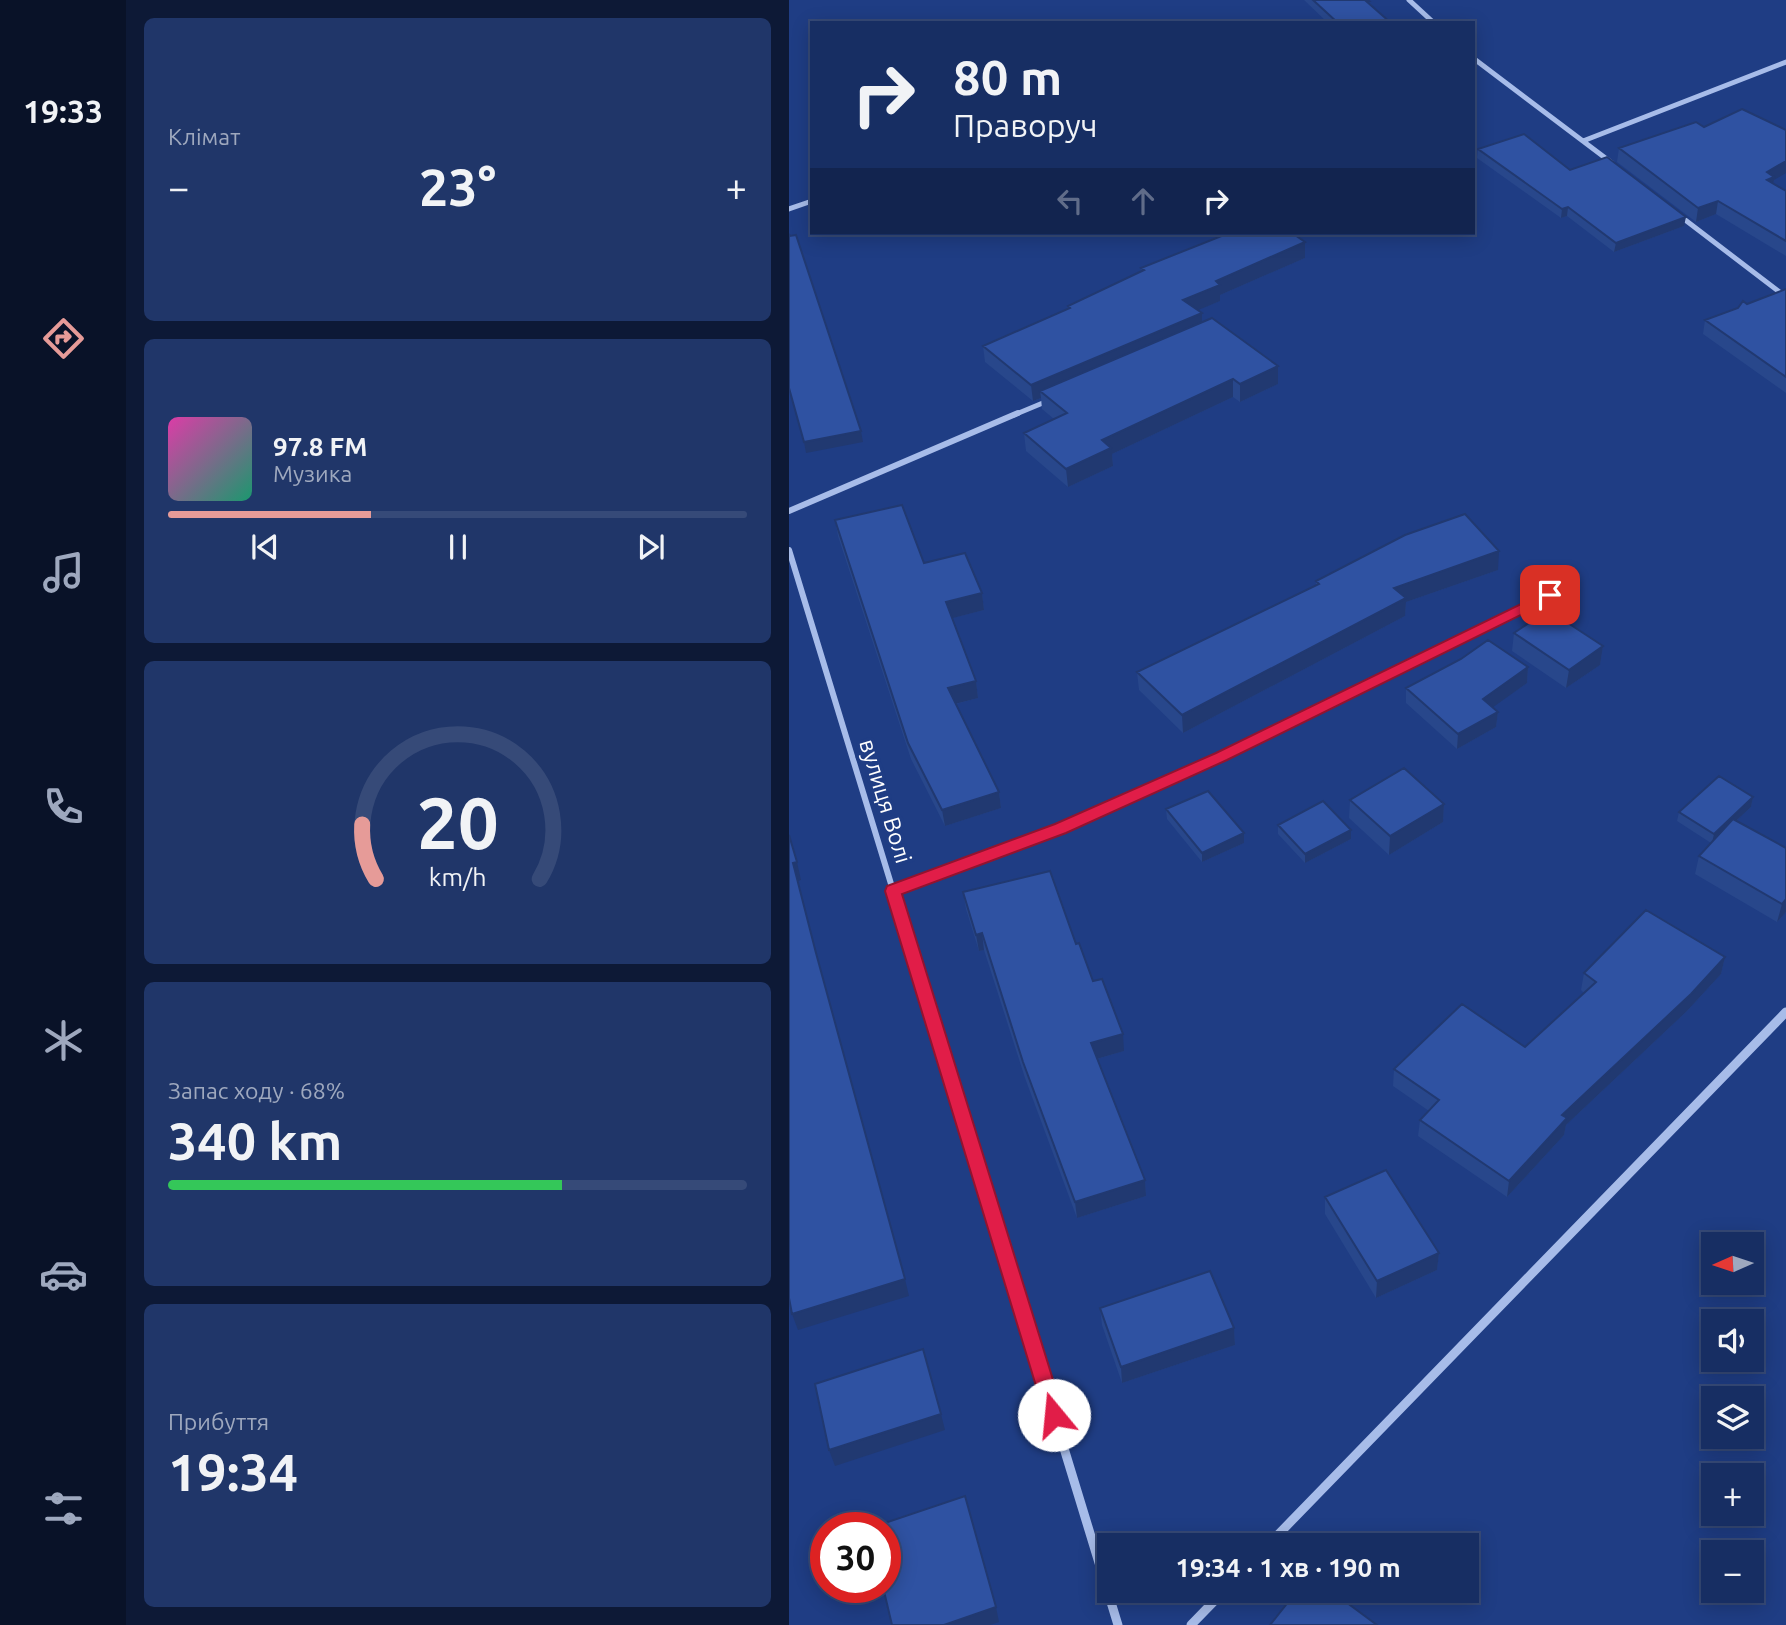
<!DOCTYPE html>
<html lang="uk">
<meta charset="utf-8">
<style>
body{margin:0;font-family:Ubuntu,sans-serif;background:#203669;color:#f1f3f6;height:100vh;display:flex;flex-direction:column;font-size:26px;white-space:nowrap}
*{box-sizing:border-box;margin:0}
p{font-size:23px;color:#9ea8be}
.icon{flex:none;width:38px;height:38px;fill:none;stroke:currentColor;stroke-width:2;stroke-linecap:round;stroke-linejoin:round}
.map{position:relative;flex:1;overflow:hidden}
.side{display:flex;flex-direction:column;gap:18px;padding:18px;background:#0d1936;width:663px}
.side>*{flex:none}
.banner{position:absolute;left:21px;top:21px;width:665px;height:214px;border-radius:0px;box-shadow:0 4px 18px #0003,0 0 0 2px #364a78;background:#172e63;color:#f1f3f6;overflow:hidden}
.needle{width:46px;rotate:267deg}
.controls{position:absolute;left:912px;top:1232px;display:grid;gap:14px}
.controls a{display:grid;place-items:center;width:63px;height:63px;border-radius:0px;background:#172e63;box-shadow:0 4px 18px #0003,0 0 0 2px #364a78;font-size:35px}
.speed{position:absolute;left:21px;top:1512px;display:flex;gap:14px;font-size:35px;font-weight:700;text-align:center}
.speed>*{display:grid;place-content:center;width:91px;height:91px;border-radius:50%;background:#172e63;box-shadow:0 4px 18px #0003,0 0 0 2px #364a78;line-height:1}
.speed .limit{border:10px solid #d22;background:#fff;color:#111}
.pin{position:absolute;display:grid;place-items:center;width:60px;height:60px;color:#fff;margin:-30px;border-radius:14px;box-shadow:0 4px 10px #0006}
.me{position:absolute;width:77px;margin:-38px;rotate:343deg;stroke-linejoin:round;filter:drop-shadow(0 0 5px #0008)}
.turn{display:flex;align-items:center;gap:24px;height:147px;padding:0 28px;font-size:32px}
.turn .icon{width:91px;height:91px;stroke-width:2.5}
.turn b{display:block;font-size:49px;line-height:60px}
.lanes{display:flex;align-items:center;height:66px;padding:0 28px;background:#0003;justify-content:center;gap:35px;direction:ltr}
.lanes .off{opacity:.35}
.big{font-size:52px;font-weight:700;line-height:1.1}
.side .tile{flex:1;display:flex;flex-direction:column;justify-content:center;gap:10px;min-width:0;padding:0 24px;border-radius:10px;background:#203669}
.side .dial{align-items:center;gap:0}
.dial svg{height:182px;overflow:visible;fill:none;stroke:#364a78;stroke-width:7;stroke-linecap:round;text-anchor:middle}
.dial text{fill:#f1f3f6;stroke:none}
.song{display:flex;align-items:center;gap:21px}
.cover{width:84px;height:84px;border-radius:10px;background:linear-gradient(135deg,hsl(320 70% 55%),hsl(160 70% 35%))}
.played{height:7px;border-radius:4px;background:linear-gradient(90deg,#e69b98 35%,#364a78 35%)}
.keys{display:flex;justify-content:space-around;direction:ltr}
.heat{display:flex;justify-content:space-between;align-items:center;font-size:38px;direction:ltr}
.charge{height:10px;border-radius:5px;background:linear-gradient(90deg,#34c759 68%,#364a78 0)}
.trip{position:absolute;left:308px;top:1533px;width:382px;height:70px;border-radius:0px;background:#172e63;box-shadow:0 4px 18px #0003,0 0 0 2px #364a78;font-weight:700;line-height:70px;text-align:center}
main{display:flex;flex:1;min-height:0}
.tab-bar{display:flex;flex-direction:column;width:126px;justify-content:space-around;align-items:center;background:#091228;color:#9ea8be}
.tab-bar .icon{width:49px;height:49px}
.tab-bar .current{color:#e69b98}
.tab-bar b{font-size:32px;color:#f1f3f6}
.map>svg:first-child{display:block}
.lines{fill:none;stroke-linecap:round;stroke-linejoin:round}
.minor-far2{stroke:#a7bce9;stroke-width:5}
.minor-far1{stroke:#a7bce9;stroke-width:6}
.minor{stroke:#a7bce9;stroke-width:9}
.wall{fill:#28478b}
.shaded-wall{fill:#213971}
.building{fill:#2f52a2;stroke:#213971;stroke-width:2}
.route{fill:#e11d48;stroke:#92132f;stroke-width:2}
.labels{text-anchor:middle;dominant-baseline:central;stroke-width:7;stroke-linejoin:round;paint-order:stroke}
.street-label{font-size:23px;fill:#fff;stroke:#1f3d84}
</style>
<main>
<nav class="tab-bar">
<b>19:33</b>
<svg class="icon current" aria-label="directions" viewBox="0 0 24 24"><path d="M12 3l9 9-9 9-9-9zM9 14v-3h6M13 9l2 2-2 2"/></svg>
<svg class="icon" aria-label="music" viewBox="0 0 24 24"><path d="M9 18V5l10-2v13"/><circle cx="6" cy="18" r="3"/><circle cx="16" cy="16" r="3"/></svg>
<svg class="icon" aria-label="phone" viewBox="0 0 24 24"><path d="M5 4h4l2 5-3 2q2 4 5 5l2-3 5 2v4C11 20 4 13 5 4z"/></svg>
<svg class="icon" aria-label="climate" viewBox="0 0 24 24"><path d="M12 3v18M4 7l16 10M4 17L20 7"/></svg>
<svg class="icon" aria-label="car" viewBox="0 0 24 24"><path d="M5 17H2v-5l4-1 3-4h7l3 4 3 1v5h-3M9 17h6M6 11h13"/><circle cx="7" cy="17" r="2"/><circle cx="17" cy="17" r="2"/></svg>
<svg class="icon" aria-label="filters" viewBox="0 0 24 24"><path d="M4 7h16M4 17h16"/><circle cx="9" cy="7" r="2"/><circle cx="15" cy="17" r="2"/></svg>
</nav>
<section class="side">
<div class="tile"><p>Клімат</p>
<div class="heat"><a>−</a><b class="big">23°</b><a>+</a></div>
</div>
<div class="tile">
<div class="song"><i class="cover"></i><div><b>97.8 FM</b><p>Музика</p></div></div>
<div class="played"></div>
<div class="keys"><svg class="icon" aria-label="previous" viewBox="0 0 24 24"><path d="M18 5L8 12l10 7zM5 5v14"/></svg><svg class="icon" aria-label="pause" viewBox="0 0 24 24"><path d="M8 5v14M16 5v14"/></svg><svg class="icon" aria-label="next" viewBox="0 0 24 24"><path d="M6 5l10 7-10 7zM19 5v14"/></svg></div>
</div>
<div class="tile dial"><svg viewBox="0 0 100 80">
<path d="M14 69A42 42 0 1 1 86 69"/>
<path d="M14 69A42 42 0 0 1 8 45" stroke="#e69b98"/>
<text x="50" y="56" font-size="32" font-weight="700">20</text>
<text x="50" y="72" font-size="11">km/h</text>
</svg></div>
<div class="tile"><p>Запас ходу · 68%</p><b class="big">340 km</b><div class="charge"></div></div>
<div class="tile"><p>Прибуття</p><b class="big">19:34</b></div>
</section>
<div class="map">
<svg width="997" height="1625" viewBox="0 0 997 1625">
<rect width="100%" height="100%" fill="#1f3d84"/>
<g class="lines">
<path class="minor-far2" d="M620 0 645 23
M684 58 823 163
M794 141 997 62
M0 209 23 201
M891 216 997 297
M225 415 261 400"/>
<path class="minor-far1" d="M0 511 229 413
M0 550 121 946
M104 891 271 829 433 756 761 595"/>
<path class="minor" d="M121 944 329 1625
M479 1545 997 1012
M402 1625 435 1591"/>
</g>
<path class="wall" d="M515 0H579L580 4 602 23H539Z
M830 148 985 180 984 184 997 191V256L927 214 907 222 828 162Z
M689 149 781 170 895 226 825 252 778 216 772 218 688 158Z
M516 242V258L431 295V301L408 310 413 313V322L489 384 451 402 444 397 323 454 324 466 279 487 237 451 235 433 265 419 253 409 252 398 244 401 196 362 194 346 279 309V306L352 271V268Z
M997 289V393L914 334 916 320Z
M46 520 135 563 193 593 195 610 163 618 187 681 189 698 167 704 210 792 212 808 156 826 122 759 49 536Z
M709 570 617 602 616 616 394 733 350 690 348 672 527 585V581Z
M725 633 814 646 811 665 777 688 723 651Z
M739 667 738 683 703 707 709 712 707 727 668 749 617 703V688Z
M964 797 962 807 947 821 997 848V912L988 922 906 874 910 856 922 843 888 821 890 812Z
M561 800 655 804 654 822 600 855 560 818Z
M377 809 455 843 413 862 378 819Z
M489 825 562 830V839L516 863 489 834Z
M174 892 287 944 335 1051 308 1059 356 1180 357 1196 288 1218 236 1078 195 950 190 951 177 909Z
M936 957 932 974 898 1011 777 1125 775 1135 718 1197 629 1136 631 1120 640 1111 604 1086 605 1069 736 1047 795 993 792 990 795 973Z
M536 1197 650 1253 648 1270 587 1298 536 1214Z
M311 1308 445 1328 446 1345 333 1383 313 1325Z"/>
<path class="shaded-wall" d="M997 161V173L985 180 983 190 975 194 978 172Z
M929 201 927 214 907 222 909 208Z
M779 207 778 216 772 218 773 209Z
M897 217 895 226 825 252 827 243Z
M516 242V258L431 295V301L395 316 394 300 427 281Z
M413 313V329L251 391 252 398 244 401 242 385Z
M489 366V384L451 402V384Z
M444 379V397L323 454 324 466 279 487 277 469 313 440Z
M72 431 74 442 17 453 15 442Z
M710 551 709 570 617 602 616 616 394 733 393 715 605 588Z
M193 593 195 610 160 619 157 602Z
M814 646 811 665 777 688 780 670Z
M739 667 738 683 693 715 694 699Z
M187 681 189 698 162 705 159 688Z
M709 712 707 727 668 749 669 734Z
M210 792 212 808 156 826 153 810Z
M964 797 962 807 923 843 925 834Z
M655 804 654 822 600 855 601 836Z
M562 830V839L516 863V854Z
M455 833V843L413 862V853Z
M8 862 12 880 9 881 4 863Z
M997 899V912L988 922 993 904Z
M193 933 195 950 190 951 187 935Z
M936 957 932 974 898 1011 777 1125 775 1135 718 1197 720 1181 773 1115Z
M334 1034 335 1051 304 1060 302 1043Z
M356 1180 357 1196 288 1218 286 1202Z
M650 1253 648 1270 587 1298 588 1281Z
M116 1279 120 1296 9 1330 3 1314Z
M445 1328 446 1345 333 1383 332 1367Z
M152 1414 156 1430 46 1466 40 1450Z
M207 1607 210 1622 201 1625H155Z"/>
<path class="building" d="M524 0H579L580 1H577L602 23H549Z
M953 109 997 130V161L978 172 985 177 978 180 997 191V241L929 201 909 208 830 148 907 122 915 127Z
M735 134 781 170 818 157 897 217 827 243 779 207 773 209 689 149Z
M440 233H503L516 242 427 281 431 285 394 300 413 313 242 385 194 346 281 308 279 306 355 270 352 268Z
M0 234 1 236 7 235 72 431 15 442 0 388Z
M997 289V377L916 320 949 308 954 301 958 304Z
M423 318 489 366 451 384 444 379 313 440 322 448 277 469 235 433 278 413 251 391Z
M113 505 135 563 176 553 193 593 157 602 187 681 159 688 210 792 153 810 119 743 46 520Z
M676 514 710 551 605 588 617 598 393 715 348 672 530 584 527 581 616 535Z
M759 610 814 646 780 670 725 633Z
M699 640 739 667 694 699 709 712 669 734 617 688 672 659Z
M615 768 655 804 601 836 561 800Z
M930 776 964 797 925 834 890 812Z
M419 791 455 833 413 853 377 809Z
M534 801 562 830 516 854 489 825Z
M944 819 997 848V899L993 904 910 856Z
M0 835 8 862 4 863 27 953 116 1279 3 1314 0 1298Z
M261 871 287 944 290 943 304 981 313 979 334 1034 302 1043 356 1180 286 1202 234 1062 193 933 187 935 174 892Z
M857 910 936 957 902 994 773 1115 778 1118 720 1181 631 1120 650 1100 605 1069 673 1004 736 1047 807 982 795 973Z
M597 1170 650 1253 588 1281 536 1197Z
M421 1271 445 1328 332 1367 311 1308Z
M134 1349 152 1414 40 1450 26 1384Z
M176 1496 207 1607 155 1625H103L94 1587H96V1528H81Z
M508 1591H542L588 1625H481Z"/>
<path class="route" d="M761 590 766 592V598L438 760 277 833 113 894 275 1415 272 1422 265 1425 258 1422 96 891 98 886 266 824 427 753Z"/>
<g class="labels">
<g class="street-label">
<text transform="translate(97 801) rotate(73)">вулиця Волі</text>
</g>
</g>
</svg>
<div class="controls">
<a><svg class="needle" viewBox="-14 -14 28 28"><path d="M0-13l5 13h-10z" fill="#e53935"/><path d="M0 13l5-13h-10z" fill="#9ea8be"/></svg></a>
<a><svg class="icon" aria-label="sound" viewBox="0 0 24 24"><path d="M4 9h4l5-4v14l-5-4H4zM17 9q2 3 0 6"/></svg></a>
<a><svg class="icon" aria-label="layers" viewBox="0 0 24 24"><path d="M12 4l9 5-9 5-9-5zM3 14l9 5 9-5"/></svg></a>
<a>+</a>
<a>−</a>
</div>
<div class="speed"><div class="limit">30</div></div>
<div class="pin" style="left:761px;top:595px;background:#d93025"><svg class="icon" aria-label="arrive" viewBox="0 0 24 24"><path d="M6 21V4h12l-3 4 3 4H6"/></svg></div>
<svg class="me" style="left:265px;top:1415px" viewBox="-20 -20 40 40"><circle r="19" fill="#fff"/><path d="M0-13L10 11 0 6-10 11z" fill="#e11d48"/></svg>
<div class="trip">19:34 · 1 хв · 190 m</div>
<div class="banner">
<div class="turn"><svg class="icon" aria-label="right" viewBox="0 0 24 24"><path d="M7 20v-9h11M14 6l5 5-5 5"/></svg><div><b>80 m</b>Праворуч</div></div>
<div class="lanes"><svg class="icon off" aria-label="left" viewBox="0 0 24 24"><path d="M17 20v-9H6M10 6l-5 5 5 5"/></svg><svg class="icon off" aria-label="ahead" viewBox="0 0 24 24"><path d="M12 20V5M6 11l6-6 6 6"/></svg><svg class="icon" aria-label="right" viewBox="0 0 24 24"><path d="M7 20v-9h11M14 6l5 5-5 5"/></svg></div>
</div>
</div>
</main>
